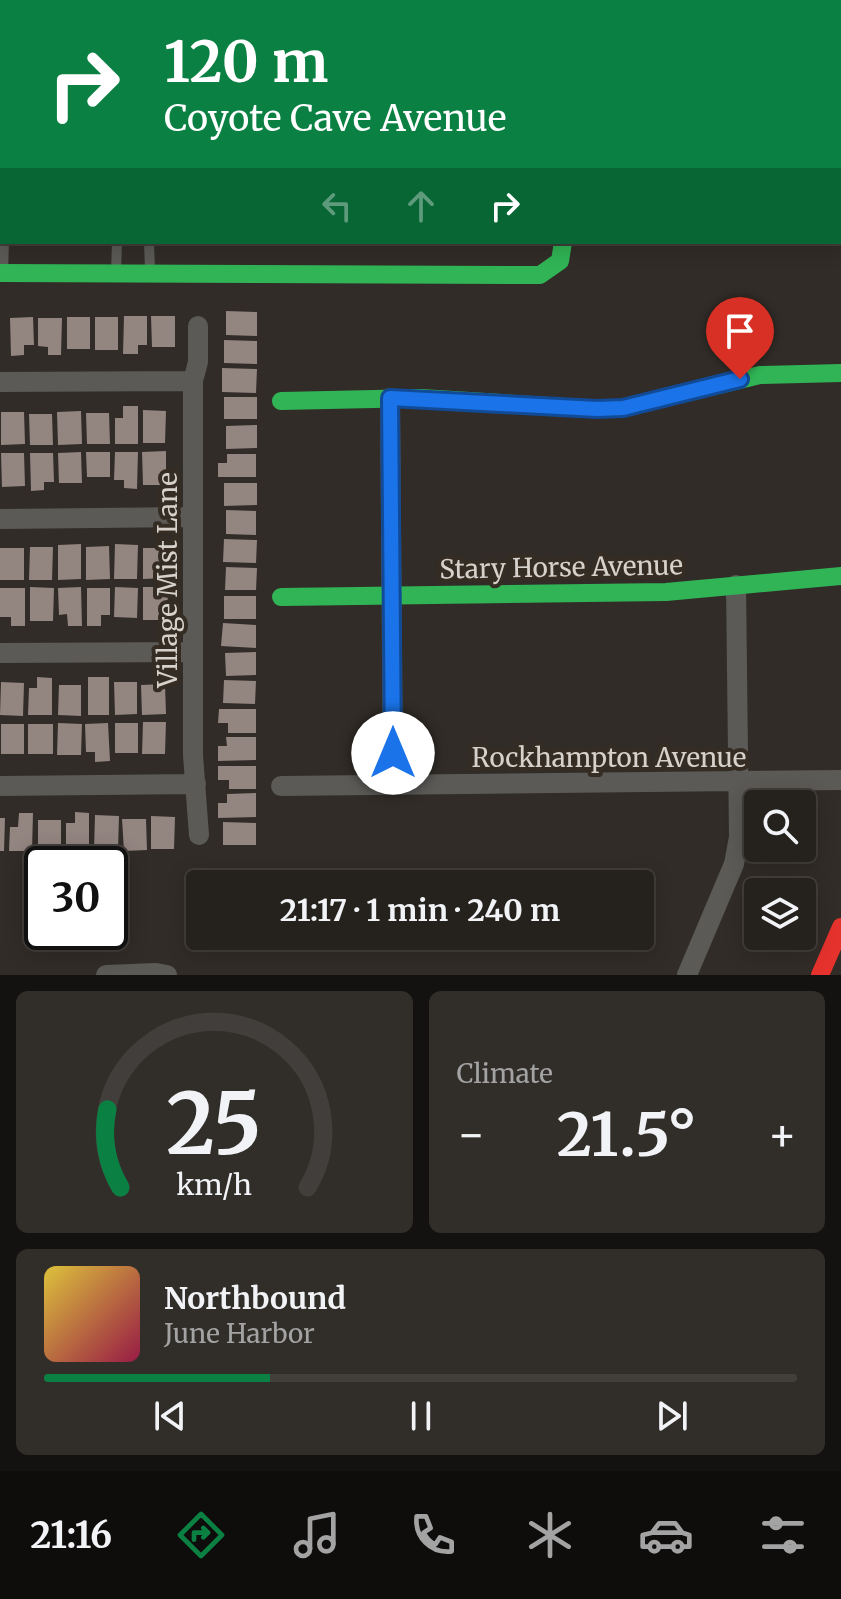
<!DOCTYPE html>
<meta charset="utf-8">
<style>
body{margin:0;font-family:Merriweather,serif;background:#312e2a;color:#f1f3f6;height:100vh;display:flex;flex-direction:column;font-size:30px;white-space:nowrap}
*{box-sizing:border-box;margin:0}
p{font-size:26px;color:#a3a3a4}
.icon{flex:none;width:44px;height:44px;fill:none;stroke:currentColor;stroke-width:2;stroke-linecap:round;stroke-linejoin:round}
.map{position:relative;height:975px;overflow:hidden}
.sheet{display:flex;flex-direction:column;gap:16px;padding:16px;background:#141210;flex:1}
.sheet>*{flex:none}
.banner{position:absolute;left:0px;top:0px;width:842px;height:244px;box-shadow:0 4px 20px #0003,0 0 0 2px #423e3b;background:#0b8043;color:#fff;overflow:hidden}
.tools{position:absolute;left:744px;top:790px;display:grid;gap:16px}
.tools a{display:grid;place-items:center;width:72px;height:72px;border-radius:8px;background:#25211d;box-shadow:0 4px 20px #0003,0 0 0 2px #423e3b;font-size:40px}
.speed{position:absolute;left:24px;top:846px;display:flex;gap:16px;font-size:40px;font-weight:700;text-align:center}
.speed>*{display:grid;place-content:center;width:104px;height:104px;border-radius:50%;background:#25211d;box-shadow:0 4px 20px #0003,0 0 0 2px #423e3b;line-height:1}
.speed .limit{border:4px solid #111;border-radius:12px;background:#fff;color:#111}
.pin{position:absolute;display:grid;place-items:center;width:68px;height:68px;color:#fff;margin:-82px -34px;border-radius:50% 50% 50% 0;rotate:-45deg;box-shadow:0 0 8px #0007}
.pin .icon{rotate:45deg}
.me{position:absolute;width:88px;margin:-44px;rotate:0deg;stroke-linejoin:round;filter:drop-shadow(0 0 6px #0008)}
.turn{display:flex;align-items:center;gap:28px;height:168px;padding:0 32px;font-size:36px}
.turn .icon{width:104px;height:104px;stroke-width:2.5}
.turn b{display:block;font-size:56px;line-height:68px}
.lanes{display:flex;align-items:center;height:76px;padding:0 32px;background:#0003;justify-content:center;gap:40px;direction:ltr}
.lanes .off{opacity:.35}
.big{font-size:60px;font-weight:700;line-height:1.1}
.sheet .card{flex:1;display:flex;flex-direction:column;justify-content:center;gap:12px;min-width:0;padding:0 28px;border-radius:12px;background:#312e2a}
.sheet .dial{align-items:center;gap:0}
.dial svg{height:208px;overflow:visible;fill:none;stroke:#423e3b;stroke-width:7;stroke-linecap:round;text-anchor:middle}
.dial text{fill:#f1f3f6;stroke:none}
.song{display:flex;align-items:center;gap:24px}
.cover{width:96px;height:96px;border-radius:12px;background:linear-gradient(135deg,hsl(50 70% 55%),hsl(340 70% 35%))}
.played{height:8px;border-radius:4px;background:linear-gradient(90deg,#0b8043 30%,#423e3b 30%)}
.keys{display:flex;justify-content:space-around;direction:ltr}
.heat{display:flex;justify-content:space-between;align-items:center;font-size:44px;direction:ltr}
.sheet .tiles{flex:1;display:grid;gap:16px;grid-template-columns:1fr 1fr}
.card:last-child{grid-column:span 2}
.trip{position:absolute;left:186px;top:870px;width:468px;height:80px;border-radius:8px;background:#25211d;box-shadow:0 4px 20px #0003,0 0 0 2px #423e3b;font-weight:700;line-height:80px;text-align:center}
.tab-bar{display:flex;height:128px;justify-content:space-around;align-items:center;background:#0f0d0c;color:#a3a3a4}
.tab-bar .icon{width:56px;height:56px}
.tab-bar .selected{color:#0b8043}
.tab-bar b{font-size:36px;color:#f1f3f6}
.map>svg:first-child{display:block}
.building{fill:#938580}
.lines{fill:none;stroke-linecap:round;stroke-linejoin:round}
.lane{stroke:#5b5a57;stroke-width:10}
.street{stroke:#5b5a57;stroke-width:20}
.fast{stroke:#30b455;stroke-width:18}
.jam{stroke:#e5322d;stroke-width:18}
.route-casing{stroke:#114b97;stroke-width:20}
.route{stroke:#1a73e8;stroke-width:14}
.labels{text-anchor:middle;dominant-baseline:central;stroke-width:8;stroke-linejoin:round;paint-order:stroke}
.street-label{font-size:26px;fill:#d6d1cb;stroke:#352d23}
</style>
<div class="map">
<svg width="841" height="975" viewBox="0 0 841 975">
<rect width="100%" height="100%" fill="#312c27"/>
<path class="building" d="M226 311 257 312V336L226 335Z
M124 316H147V345H138V354H123Z
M151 316H175V347H152Z
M33 317 34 345H24V355L11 356 10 318Z
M67 317H90V349H67Z
M95 317H118V350H95Z
M38 318H62L61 355H48V347L38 346Z
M224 340 257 341V364L224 363Z
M222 368 257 369 256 393 222 392Z
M224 397H257V419H224Z
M123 406H138V444H115V418H123Z
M143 410 166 411 165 443H143Z
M81 411 82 444 58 445 57 412Z
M1 412H24L25 444 1 445Z
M86 413H109L110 444H87Z
M29 414H52L53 445H30Z
M257 425V448L226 449V426Z
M166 451V485H143L142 452Z
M81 452 82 483H59L58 453Z
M86 452H110V477H87Z
M115 452H138L137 489 124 488V480H114Z
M1 453H24L25 486 2 487Z
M30 453H53L54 482H44V490L31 491Z
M227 454H256V477H218V463H227Z
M224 483H257V505L224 506Z
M226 510 256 511V535L226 534Z
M224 539 257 540 256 563 223 562Z
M81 544V579L58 580V545Z
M115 544 138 545 137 579H114Z
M109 546 110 579 86 580V547Z
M30 547H53L52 580H29Z
M0 548H24V580H0Z
M143 548H166V578L143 579Z
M226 567 257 568 256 590H225Z
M30 587 54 588 53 621H30Z
M81 587 82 626H68L67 614 59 615 58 588Z
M115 587 138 588 137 618 114 617Z
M143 587H168L167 620H143Z
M0 588H25V626H11V617H0Z
M87 588H110V615H101V626H87Z
M224 596H256V619H224Z
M223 623 256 625V648L221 646Z
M256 652V675L226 676 225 653Z
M37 677 52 678V715H28L29 688H37Z
M88 677H109V715H88Z
M224 680 256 681 255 704 223 703Z
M1 682 24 683 23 716 0 715Z
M114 682H137V714L115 715Z
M165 684 166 714 142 715 141 685Z
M59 685H81V716L58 715Z
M219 709H256V733H228V723H218Z
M143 722H166L165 754H142Z
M58 723 82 724 81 755H57Z
M108 723 110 761 95 762V752H86L85 724Z
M115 723H138V753H115Z
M1 724H24V754H1Z
M28 724H53V754H28Z
M226 737H256V760L218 761V746H227Z
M218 766H256V789H229V780H218Z
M256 793V817L218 818V803H227V794Z
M75 812 89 813V850H66V823H75Z
M19 813H33L32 851H9L10 827H18Z
M95 815 119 816 118 851 94 850Z
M151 816 175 817 174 849H151Z
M0 818H5L4 851H0Z
M122 819H146L147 850 124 851Z
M38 820H61V851H38Z
M223 822 256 823V845H223Z"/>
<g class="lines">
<path class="lane" d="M149 242 150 270
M3 272 4 242
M116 272 117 242"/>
<path class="street" d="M761 0V2
M365 2V0
M563 2V0
M840 169H841
M198 326V362L193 381V755L199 835
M0 382 193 381
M390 398 393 785
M0 519 193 517
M0 653 193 652
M0 786 196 784
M281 786 841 780
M106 975 156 973 167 975
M687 975 734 864 739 837 736 585"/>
<path class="fast" d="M0 273 540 275 560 261 563 242
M281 401 421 398 597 409 623 408 760 375 841 373
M281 597 666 592 841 576"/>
<path class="jam" d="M820 975 841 927"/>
</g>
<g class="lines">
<g class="route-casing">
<path id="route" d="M393 753 390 398 597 409 623 408 740 379"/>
</g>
<use href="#route" class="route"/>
</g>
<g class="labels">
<g class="street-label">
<text transform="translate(561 567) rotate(-1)">Stary Horse Avenue</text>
<text transform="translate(167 580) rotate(-90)">Village Mist Lane</text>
<text x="609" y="757">Rockhampton Avenue</text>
</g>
</g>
</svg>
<div class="tools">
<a><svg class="icon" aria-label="search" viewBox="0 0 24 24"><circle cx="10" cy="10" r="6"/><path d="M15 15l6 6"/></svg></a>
<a><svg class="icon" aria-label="layers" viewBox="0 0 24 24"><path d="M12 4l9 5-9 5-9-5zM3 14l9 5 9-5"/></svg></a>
</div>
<div class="speed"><div class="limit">30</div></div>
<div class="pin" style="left:740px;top:379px;background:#d93025"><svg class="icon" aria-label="arrive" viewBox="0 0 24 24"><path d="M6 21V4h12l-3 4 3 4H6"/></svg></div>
<svg class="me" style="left:393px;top:753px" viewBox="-20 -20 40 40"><circle r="19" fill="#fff"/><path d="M0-13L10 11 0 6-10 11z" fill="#1a73e8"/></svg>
<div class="trip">21:17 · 1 min · 240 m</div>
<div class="banner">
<div class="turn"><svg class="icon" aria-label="right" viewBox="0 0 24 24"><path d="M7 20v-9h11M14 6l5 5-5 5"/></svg><div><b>120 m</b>Coyote Cave Avenue</div></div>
<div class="lanes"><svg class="icon off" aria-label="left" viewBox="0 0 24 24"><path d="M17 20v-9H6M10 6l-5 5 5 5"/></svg><svg class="icon off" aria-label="ahead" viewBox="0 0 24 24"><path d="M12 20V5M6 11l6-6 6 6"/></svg><svg class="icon" aria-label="right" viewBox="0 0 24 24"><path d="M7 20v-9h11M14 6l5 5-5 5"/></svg></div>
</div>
</div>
<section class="sheet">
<div class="tiles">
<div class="card dial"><svg viewBox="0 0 100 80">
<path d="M14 69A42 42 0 1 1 86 69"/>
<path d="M14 69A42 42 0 0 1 9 39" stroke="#0b8043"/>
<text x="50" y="56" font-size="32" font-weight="700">25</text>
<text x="50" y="72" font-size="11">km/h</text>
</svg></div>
<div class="card"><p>Climate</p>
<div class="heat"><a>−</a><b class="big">21.5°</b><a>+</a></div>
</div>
<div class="card">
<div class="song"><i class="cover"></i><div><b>Northbound</b><p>June Harbor</p></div></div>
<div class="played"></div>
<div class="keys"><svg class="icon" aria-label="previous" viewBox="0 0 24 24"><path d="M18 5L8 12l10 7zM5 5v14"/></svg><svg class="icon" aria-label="pause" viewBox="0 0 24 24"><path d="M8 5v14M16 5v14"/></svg><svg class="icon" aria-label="next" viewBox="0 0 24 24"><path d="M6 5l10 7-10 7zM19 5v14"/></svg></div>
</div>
</div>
</section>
<nav class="tab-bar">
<b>21:16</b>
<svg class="icon selected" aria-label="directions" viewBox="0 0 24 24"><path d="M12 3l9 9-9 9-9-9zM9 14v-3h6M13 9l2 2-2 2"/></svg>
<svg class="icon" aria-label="music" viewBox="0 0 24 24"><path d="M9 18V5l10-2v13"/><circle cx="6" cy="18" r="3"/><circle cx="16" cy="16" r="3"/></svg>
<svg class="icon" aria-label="phone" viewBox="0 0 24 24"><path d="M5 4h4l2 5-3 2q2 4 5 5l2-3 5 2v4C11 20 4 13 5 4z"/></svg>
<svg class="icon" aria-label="climate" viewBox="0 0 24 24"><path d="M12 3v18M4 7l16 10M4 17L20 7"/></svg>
<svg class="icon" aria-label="car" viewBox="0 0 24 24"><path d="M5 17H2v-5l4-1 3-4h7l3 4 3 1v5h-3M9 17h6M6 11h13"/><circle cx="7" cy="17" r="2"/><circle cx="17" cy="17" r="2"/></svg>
<svg class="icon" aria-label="filters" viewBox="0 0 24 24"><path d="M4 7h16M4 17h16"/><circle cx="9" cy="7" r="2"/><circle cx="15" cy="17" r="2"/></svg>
</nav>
